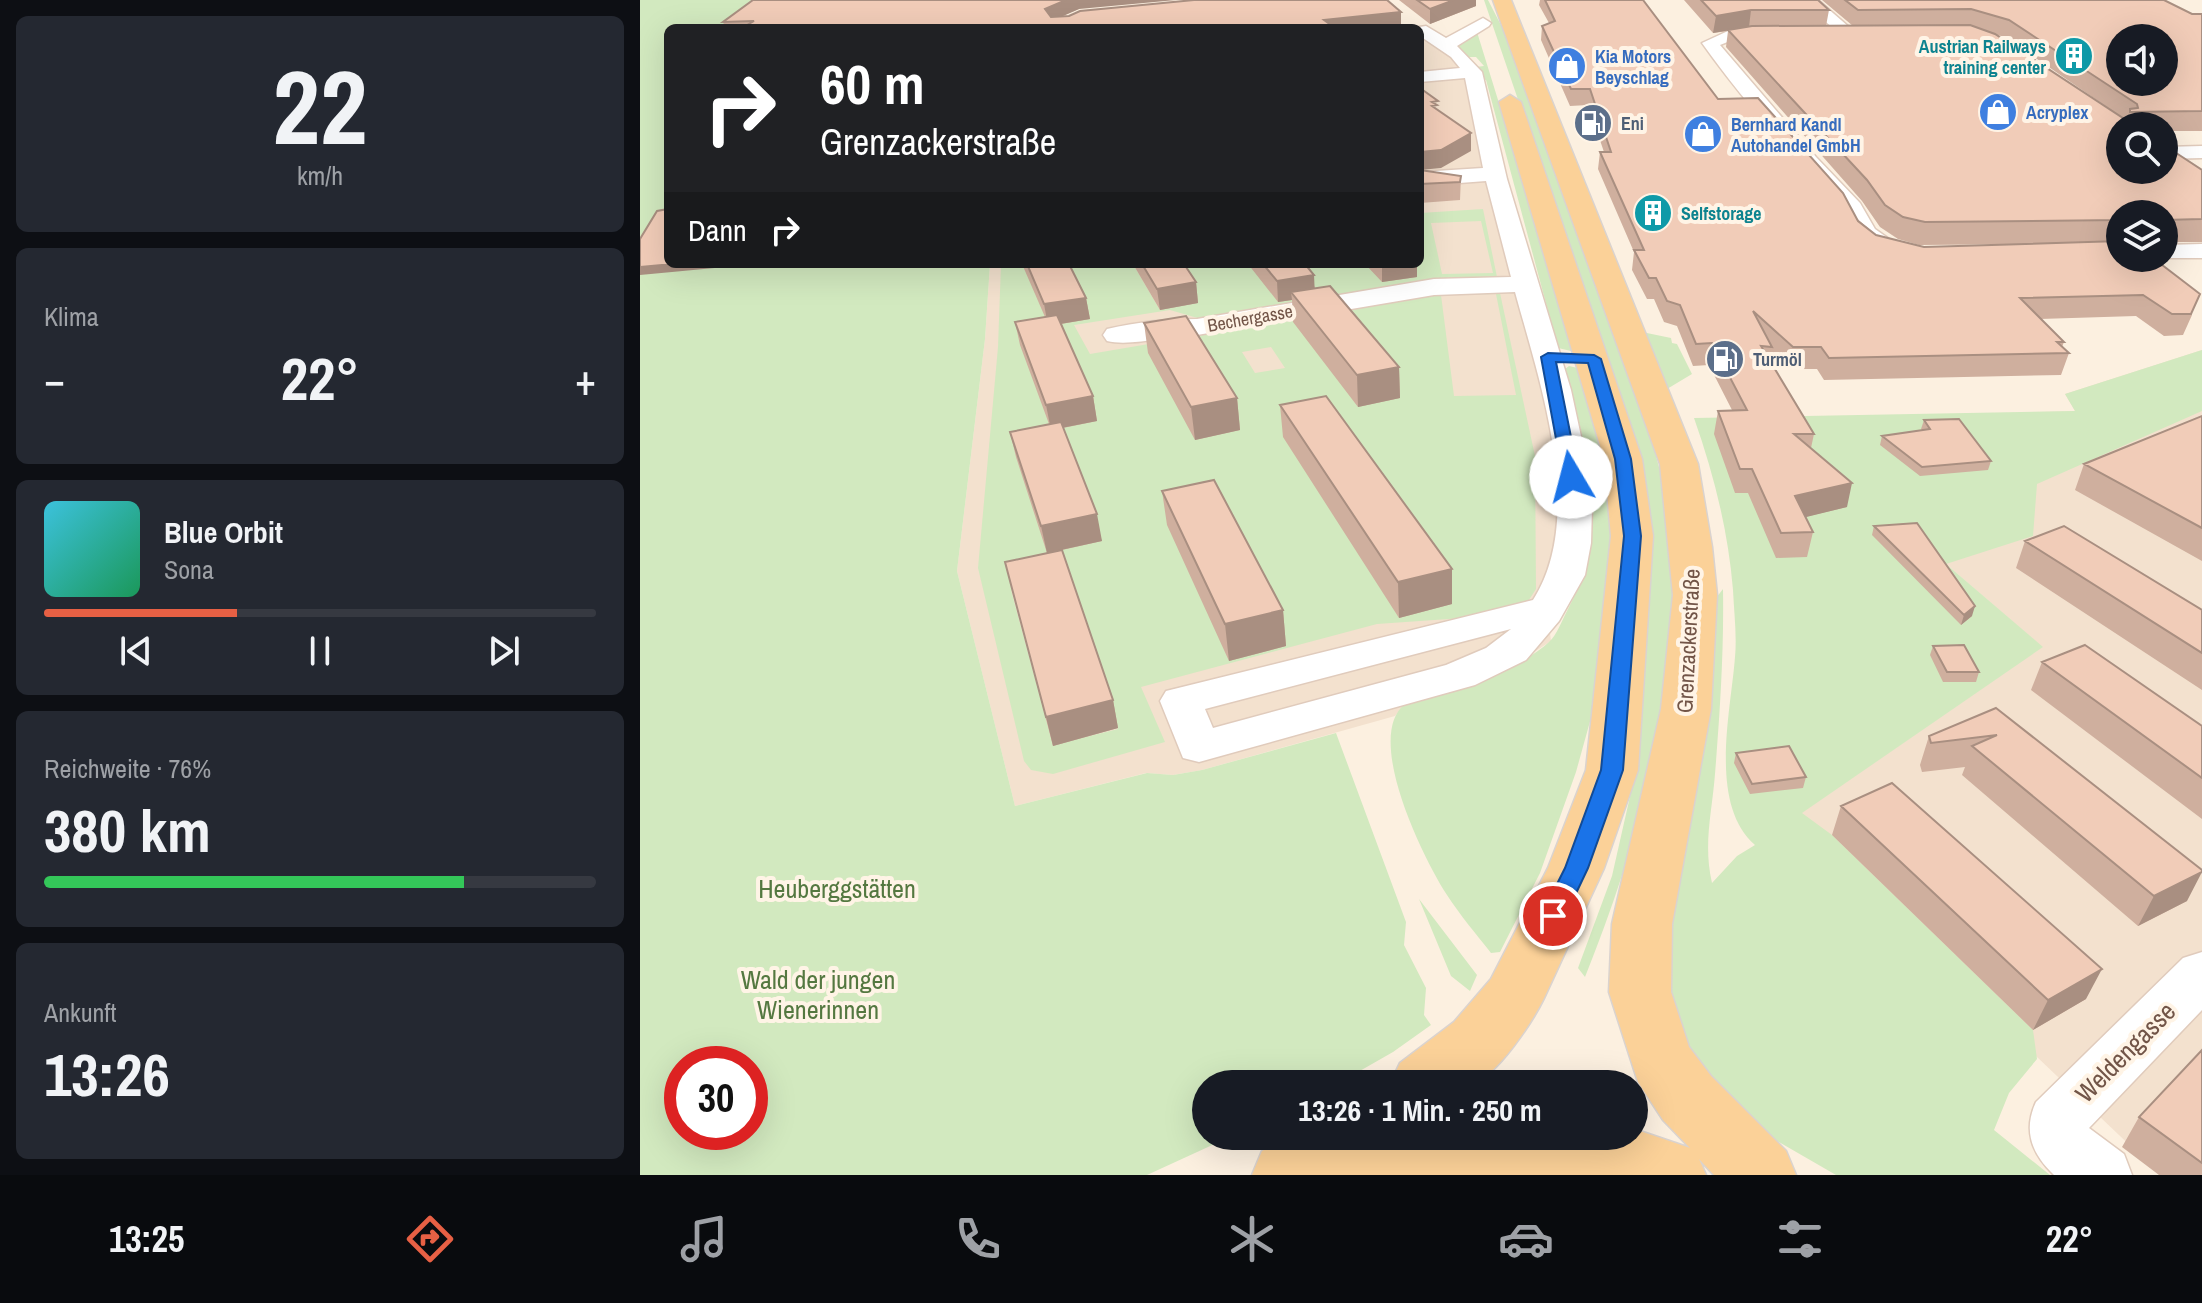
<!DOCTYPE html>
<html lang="de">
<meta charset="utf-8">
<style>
body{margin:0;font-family:"Archivo Narrow",sans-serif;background:#242831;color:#f1f3f6;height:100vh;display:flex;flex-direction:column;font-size:30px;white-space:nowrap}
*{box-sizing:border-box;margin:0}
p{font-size:26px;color:#9ea1a6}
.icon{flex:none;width:44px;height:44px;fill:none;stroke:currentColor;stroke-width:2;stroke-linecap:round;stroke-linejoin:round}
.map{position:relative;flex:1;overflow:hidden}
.drawer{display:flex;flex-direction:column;gap:16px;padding:16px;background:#0d0f14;width:640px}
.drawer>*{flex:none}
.banner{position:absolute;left:24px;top:24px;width:760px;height:244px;border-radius:12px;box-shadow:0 8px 32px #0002;background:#202124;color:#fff;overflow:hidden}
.tools{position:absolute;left:1466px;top:24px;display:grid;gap:16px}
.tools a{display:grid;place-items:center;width:72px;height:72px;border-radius:50%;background:#171b24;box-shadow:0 8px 32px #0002;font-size:40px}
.speed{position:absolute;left:24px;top:1046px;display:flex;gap:16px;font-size:40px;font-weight:700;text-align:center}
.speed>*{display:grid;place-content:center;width:104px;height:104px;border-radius:50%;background:#171b24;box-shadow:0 8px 32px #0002;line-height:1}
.speed .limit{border:12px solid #d22;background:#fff;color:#111}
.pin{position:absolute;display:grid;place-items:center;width:68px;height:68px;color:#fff;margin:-34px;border:4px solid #fff;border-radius:50%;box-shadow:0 2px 8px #0007}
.me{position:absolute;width:88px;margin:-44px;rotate:352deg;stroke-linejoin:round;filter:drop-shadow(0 0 6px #0008)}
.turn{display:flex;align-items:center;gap:28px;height:168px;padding:0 24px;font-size:36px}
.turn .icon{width:104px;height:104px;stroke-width:2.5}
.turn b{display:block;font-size:56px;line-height:68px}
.then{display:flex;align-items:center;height:76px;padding:0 24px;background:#0003;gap:16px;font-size:30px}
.big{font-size:60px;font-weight:800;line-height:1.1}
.drawer .card{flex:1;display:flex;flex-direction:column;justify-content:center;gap:12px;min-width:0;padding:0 28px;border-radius:12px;background:#242831}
.drawer .dial{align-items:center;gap:0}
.dial b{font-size:104px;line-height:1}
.song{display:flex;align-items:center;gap:24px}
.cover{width:96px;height:96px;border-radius:12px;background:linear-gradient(135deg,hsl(190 70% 55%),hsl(150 70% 35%))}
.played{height:8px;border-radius:4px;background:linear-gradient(90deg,#e76044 35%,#363941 35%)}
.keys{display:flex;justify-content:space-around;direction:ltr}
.heat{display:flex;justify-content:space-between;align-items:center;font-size:44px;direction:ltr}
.charge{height:12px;border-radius:6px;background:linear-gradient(90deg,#34c759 76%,#363941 0)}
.trip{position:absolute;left:552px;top:1070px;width:456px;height:80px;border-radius:40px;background:#171b24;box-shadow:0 8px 32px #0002;font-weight:800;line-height:80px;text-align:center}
.dock{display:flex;height:128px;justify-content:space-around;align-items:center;background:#090b0e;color:#9ea1a6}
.dock .icon{width:56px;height:56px}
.dock .current{color:#e76044}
.dock b{font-size:36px;color:#f1f3f6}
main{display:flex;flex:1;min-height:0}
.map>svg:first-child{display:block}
.residential{fill:#f3e1ce}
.green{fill:#d2e9bf;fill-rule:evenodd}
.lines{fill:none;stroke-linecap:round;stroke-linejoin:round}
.street-casing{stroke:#e0cbbc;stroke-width:3}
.primary-casing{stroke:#dad3cf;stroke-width:3}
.street{fill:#fff;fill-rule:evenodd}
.primary{fill:#fbd198;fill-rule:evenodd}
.wall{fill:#cfaf9e;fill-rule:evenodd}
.shaded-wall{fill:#a98f81}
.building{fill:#f1ccb8;stroke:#a98f81;stroke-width:2;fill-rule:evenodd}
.route{fill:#1a73e8;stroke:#114b97;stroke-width:2}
.labels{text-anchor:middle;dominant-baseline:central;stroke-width:8;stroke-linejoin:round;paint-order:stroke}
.far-culture-label{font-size:18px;font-weight:bold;fill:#0d838f;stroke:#fff4e6;text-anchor:end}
.far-shop-label{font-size:18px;font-weight:bold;fill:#366cbe;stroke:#fff4e6;text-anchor:start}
.far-service-label{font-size:18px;font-weight:bold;fill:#4e5e75;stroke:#fff4e6;text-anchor:start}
.far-street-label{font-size:18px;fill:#725548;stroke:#fff4e6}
.street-label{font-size:22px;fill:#725548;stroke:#fff4e6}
.near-park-label{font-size:26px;fill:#547840;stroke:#fff4e6}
.near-street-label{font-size:26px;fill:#725548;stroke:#fff4e6}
</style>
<main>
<section class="drawer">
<div class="card dial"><b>22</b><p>km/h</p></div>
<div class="card"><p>Klima</p>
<div class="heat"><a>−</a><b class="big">22°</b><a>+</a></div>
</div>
<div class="card">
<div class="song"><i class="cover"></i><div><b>Blue Orbit</b><p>Sona</p></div></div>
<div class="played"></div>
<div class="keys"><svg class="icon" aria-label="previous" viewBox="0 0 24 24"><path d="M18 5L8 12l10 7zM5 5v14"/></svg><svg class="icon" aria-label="pause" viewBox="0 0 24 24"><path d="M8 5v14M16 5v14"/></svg><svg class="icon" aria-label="next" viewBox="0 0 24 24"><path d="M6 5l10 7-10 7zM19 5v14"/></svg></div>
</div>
<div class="card"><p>Reichweite · 76%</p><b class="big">380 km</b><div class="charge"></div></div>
<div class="card"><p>Ankunft</p><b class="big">13:26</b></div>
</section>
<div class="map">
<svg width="1562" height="1175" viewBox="0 0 1562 1175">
<rect width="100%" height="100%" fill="#fcf0e0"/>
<path class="residential" d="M780 29 825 60 928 450 907 608 911 641 862 673 766 703 755 716 562 770 533 775 506 773 375 806 317 571 345 339 350 264H780Z
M1562 350V1175H1521L1377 1038 1161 813 1402 647 1306 564 1401 412 1435 411 1425 394Z"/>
<path class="green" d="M0 0H185L125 28H28V264H350L345 339 317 571 375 806 507 773 533 775 562 770 696 733 766 922 764 945 786 988 784 1015 791 1025 753 1052 697 1084H566V1136H592L507 1175H0ZM42 1064H110V1132H42Z
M844 0H848L865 33C899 125 932 216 965 308 992 382 1022 454 1032 534 1049 671 996 851 945 977L938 968 972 876 991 792 1004 683 1010 553 930 252Z
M837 32 935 349 931 351 918 348 846 80 840 79 836 67 844 66 836 57H828L813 45Z
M843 209 857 277 789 280 561 319 530 310 434 325 450 354 802 294 860 293 895 456 896 589 885 606 823 618 737 624 501 687 525 742 413 774 391 770 384 761 338 568 358 347 361 264H493L520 310 533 264H780V213ZM841 221 853 273 802 274 791 223ZM856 294 876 395 814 396 801 295ZM631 347 645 368 615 373 602 352ZM371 590 478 729 413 745Z
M1002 332 1031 338 1032 343 1037 344 1052 374 1027 389Z
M1562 350V411L1397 484 1393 536 1306 564 1403 647 1162 813 1192 835 1393 1030 1397 1059 1369 1093 1354 1130 1410 1175H1196L1130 1137 1056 1073 1028 982 1026 963 1073 602 1083 589C1084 651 1080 712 1075 774 1072 813 1063 844 1072 883L1097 856 1115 845C1068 804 1091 711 1095 657 1097 636 1094 612 1093 590 1088 530 1074 475 1054 418L1435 411 1425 394Z
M929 366 942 369 962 440 975 546 959 689 936 772 900 873 860 952 851 953C836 934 820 915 807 895 784 860 723 737 765 704 779 693 840 685 863 672 878 664 897 653 909 642 917 635 922 620 927 611 970 533 947 450 925 369Z
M779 899 837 975 830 991 811 976Z"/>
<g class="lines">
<g class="street-casing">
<path id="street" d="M1161 0H1178L1217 34 1215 37H1203Z
M843 18 851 23 849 26 817 46 842 72 867 179 931 390 948 469 952 507 951 543 945 575 919 621 886 660 835 685 559 762 543 758 520 701 526 691 893 600C947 516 899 380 875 292L794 295 557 335C530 335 491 347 467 341L463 335 467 329C497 322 527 319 557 319L794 279 871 277 846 181 780 186V172L843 168 825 78 780 82V72L820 68 811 57 780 36V28H773L786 26 806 38ZM871 629 846 648 806 665 573 728 565 709Z
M1088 31 1143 32V38L1137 40 1090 41 1080 45 1176 157 1220 203 1235 229 1269 253 1266 258C1254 261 1241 258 1231 251 1214 240 1211 222 1199 208 1152 154 1103 101 1062 43Z
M1562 146V158L1524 159V147Z
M1562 244V258H1518H1524V245Z
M1562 952V1010L1449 1128 1484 1154 1492 1175H1414C1391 1153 1383 1130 1396 1102L1543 958Z"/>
</g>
<g class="primary-casing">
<path id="primary" d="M853 0H871L1058 464 1072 547 1077 595 1071 709 1032 924 1031 992 1049 1047 1071 1076 1146 1151 1156 1175H1074L1059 1159 1066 1175H612L622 1151 654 1136H994V1129L1050 1148 1023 1120 998 1082 969 992 972 924 1021 709 1033 595 1020 464Z
M870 95 881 102 1002 459 1013 536 998 770 964 868 904 998C893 1021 857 1076 832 1084 817 1089 769 1084 750 1084L760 1063 814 1022 851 979 908 868 946 770 971 536 964 459 859 102Z"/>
</g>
<use href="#street" class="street"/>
<use href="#primary" class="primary"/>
</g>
<path class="wall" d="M759 0H836V6L790 24Z
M900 0H1003L1078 99 1236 235 1284 247 1402 244 1279 245 1258 239 1240 227 1222 201 1086 47 1088 31 1073 33 1044 0H1178L1189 10 1186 26H1213L1182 0H1524L1552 14H1562V131H1524V126H1480L1562 170V242H1524V214H1480V258H1513L1552 315 1543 335 1524 336 1496 316 1400 319 1424 342 1422 347 1429 353 1421 375 1184 380 1177 369H1149L1131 353 1130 361 1174 434 1171 448 1207 507 1165 517 1173 532 1167 557 1136 558 1108 493H1095L1074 434 1078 411 1092 410 1069 365 1053 366 1037 326 1024 322 1014 299H1007L992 270 994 252 958 169 960 152H964L948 105 930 106 901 40 902 26 909 23 899 5ZM1357 35 1365 37 1477 114Z
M439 9 422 16 761 12V27L747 28H85L83 22Z
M780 170 821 176 820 200 780 203Z
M382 264H429L446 298 450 319 421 324 453 396 457 421 423 428 462 541 422 550 473 700 478 728 413 746 365 562 407 553 376 457 370 432 409 424 380 345 375 322 405 317Z
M493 264H544L556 282 558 303 520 310Z
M608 264H665L675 288 759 367 760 398 718 407 653 322 652 300 638 302Z
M725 264H777V277L742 282Z
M504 323 597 398 600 430 555 440 508 353Z
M640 405 812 569V604L759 618 643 437Z
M1562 416V561L1435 490 1444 464Z
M1284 420 1351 461 1348 470 1280 476 1240 445 1242 436 1282 430 1281 429Z
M522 491 643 610 646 646 589 661 527 525Z
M1234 526 1332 616 1321 625 1232 535Z
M1385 541 1562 610V690L1376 568Z
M1293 646 1339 672 1336 682H1303L1290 655Z
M1402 662 1562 726V819L1391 690Z
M1356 708 1547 901 1498 926 1322 775 1325 767 1282 772 1280 765 1289 736Z
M1096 753 1166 777 1163 788 1110 794 1094 763Z
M1201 806 1446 999 1393 1030 1192 835Z
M1562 1050V1175H1519L1482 1147 1499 1117Z"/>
<path class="shaded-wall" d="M426 0H536L439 9 407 23 405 9Z
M814 0H836V6L790 24V9Z
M1111 10 1109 27 1073 33 1076 16Z
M761 12V27L747 28H684V20Z
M831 133V151L801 168 780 170V152Z
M33 264H117L0 275V267Z
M742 264H777V277L742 282Z
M674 275 675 296 651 292 652 300 638 302 637 281Z
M556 282 558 303 520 310 517 289Z
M446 298 450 319 408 326 404 304Z
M759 367 760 398 718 407 717 375Z
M453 396 457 421 411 430 406 405Z
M597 398 600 430 555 440 551 407Z
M1212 483 1207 507 1150 521 1155 496Z
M457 514 462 541 407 553 401 526Z
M812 569V604L759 618 758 582Z
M1335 606 1332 616 1321 625 1324 615Z
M643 610 646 646 589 661 585 624Z
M473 700 478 728 413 746 406 717Z
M1562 872 1547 901 1498 926 1514 896Z
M1462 969 1446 999 1393 1030 1408 1000Z"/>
<path class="building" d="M113 0H426L405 9 411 17 429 16 440 11 554 0H747L761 12 684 20 695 28H102L114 21 83 22Z
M777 0H814L790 9Z
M905 0H1003L1078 99 1118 98 1203 193 1218 221 1236 235 1284 247 1480 241V258H1513L1560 294 1551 314H1532L1503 295 1380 298 1424 342H1417L1429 353 1189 358 1181 347H1153L1113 311 1132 347 1121 346 1174 434H1154L1212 483 1155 496 1173 532 1141 533 1112 469H1100L1078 411 1107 410 1072 343 1056 344 1040 305 1027 301 1016 278H1009L994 250H1004L960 152H971L950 89H931L902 26 915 21Z
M1061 0H1178L1189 10H1111L1076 16Z
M1205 0H1524L1552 14H1562V111L1490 112V109L1498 108 1497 104 1369 20 1331 9 1218 10ZM1480 38H1524V82H1480Z
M1330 25 1355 34 1495 126H1480V170H1524V145L1562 170V219L1524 220V214H1480V220L1285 222 1263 217 1245 205 1227 180 1088 30 1112 26Z
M780 88 798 101 792 102 797 105 792 106 831 133 801 150 780 152Z
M780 170 821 176 820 182 780 184Z
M28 209V264H33L0 267V239L17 211Z
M387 264H429L446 298 404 304Z
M502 264H544L556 282 517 289Z
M623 264H665L674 275 637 281Z
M690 286 759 367 717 375 651 292Z
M417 315 453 396 406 405 375 322Z
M546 316 597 398 551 407 504 323Z
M686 396 812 569 758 582 640 405Z
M1562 416V528L1444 464Z
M1319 419 1351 461 1282 467 1242 436 1290 429 1284 420Z
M421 422 457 514 401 526 370 432Z
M574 480 643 610 585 624 522 491Z
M1277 523 1335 606 1324 615 1234 526Z
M1424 526 1562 610V653L1385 541Z
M422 550 473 700 406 717 365 562Z
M1324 645 1339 672H1307L1293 646Z
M1445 645 1562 726V778L1402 662Z
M1356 708 1562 870V872L1514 896 1332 746 1357 735 1291 743 1289 736Z
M1149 746 1166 777 1112 784 1096 753Z
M1252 783 1462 969 1408 1000 1201 806Z
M1562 1050V1163L1499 1117Z"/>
<path class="route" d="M908 353 954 355 961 359 991 459 1001 536 983 770 948 868 922 923 913 926 905 923 901 916 925 868 961 770 984 536 975 459 948 363 916 362 939 477 931 482 923 477 901 357Z"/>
<defs>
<g id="building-disc" transform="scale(2)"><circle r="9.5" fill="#0f9aa8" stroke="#fff4e6"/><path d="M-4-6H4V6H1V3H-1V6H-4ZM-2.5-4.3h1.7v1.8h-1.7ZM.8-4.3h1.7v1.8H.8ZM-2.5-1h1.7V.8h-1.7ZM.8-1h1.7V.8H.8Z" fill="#fff"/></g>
<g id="shop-disc" transform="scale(2)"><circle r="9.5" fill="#3f7fe0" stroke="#fff4e6"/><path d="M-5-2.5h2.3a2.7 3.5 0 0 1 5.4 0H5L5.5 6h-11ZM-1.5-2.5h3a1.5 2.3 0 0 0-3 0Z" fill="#fff"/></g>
<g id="fuel-disc" transform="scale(2)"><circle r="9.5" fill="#5c6f8a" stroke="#fff4e6"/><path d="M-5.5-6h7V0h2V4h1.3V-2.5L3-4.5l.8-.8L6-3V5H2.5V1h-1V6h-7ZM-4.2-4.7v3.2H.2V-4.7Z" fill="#fff"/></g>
</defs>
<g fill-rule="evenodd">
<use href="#building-disc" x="1434" y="56"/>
<use href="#shop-disc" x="927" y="66"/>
<use href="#shop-disc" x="1358" y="112"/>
<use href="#fuel-disc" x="953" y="123"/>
<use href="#shop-disc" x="1063" y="134"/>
<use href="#building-disc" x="1013" y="213"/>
<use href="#fuel-disc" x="1085" y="359"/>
</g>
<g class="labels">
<g class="far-culture-label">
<text x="1406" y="46">Austrian Railways<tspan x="1406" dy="21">training center</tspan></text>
<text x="1041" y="213" text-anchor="start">Selfstorage</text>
</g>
<g class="far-shop-label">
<text x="955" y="56">Kia Motors<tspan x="955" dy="21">Beyschlag</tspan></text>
<text x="1386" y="112">Acryplex</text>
<text x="1091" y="124">Bernhard Kandl<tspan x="1091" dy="21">Autohandel GmbH</tspan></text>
</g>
<g class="far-service-label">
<text x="981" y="123">Eni</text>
<text x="1113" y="359">Turmöl</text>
</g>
<g class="far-street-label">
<text transform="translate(610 318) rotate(-10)">Bechergasse</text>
</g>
<g class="street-label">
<text transform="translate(1048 641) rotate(-87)">Grenzackerstraße</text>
</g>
<g class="near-park-label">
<text x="197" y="888">Heuberggstätten</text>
<text x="178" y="979">Wald der jungen<tspan x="178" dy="30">Wienerinnen</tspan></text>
</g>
<g class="near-street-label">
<text transform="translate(1485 1052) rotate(-45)">Weldengasse</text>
</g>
</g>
</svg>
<div class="tools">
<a><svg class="icon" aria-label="sound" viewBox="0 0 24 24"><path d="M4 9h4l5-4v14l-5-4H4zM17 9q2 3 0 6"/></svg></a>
<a><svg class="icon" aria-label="search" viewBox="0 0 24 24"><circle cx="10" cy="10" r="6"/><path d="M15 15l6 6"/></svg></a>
<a><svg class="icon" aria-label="layers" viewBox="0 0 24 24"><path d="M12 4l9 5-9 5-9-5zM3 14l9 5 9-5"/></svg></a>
</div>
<div class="speed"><div class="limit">30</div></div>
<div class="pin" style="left:913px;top:916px;background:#d93025"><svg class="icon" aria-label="arrive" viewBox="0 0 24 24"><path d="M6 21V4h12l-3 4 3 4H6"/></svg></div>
<svg class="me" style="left:931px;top:477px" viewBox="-20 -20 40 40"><circle r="19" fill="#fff"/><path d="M0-13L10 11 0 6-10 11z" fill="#1a73e8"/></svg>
<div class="trip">13:26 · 1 Min. · 250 m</div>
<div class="banner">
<div class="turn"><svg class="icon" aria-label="right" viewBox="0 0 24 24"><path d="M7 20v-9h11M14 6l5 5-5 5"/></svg><div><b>60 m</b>Grenzackerstraße</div></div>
<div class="then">Dann<svg class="icon" aria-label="right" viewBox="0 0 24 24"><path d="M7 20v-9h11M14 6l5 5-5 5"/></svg></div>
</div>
</div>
</main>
<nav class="dock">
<b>13:25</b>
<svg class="icon current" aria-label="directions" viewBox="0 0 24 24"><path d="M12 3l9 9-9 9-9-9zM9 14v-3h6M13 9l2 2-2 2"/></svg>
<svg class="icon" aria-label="music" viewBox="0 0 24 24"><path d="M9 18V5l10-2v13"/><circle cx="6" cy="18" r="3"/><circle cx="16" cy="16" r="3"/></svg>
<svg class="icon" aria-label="phone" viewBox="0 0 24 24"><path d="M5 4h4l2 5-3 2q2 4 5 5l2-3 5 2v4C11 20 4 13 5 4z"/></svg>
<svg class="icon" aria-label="climate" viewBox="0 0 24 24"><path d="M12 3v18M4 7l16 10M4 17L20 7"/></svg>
<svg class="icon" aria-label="car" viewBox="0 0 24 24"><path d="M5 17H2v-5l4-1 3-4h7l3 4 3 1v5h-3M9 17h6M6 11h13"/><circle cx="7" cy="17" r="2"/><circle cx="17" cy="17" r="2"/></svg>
<svg class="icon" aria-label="filters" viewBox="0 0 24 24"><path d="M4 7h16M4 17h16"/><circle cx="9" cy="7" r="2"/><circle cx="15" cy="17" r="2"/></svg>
<b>22°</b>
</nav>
